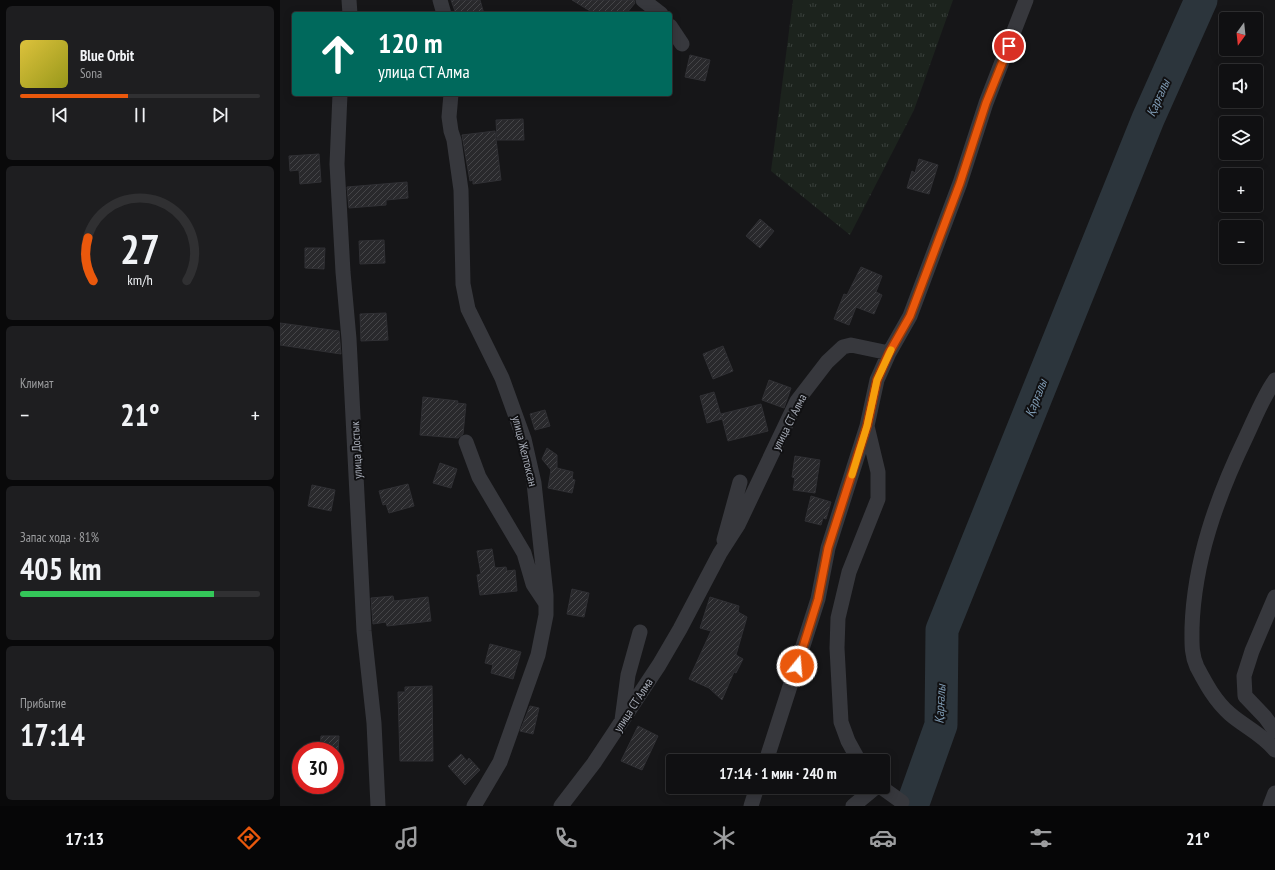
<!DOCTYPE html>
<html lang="ru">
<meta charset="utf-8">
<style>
body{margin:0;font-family:"PT Sans Narrow",sans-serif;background:#1e1e20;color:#f1f3f6;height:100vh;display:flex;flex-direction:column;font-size:15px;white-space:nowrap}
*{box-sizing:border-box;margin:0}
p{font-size:13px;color:#9c9d9f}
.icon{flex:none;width:22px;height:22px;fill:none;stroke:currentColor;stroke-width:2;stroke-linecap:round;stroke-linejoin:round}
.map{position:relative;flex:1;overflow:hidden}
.sheet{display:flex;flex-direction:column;gap:6px;padding:6px;background:#09090a;width:280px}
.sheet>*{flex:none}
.hud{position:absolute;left:12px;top:12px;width:380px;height:84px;border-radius:4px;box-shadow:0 2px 10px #0003,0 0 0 1px #303032;background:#00695c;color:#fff;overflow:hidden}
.needle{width:26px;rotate:195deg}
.fabs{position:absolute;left:939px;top:12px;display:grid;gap:8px}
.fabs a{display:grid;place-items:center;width:44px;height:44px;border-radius:4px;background:#101012;box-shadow:0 2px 10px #0003,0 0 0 1px #303032;font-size:20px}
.speed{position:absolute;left:12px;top:742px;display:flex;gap:8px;font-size:20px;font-weight:700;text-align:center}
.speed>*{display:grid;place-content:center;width:52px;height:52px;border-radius:50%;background:#101012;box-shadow:0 2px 10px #0003,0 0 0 1px #303032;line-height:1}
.speed .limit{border:6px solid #d22;background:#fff;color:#111}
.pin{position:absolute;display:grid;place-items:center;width:34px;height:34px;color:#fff;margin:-17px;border:2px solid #fff;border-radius:50%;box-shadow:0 1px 4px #0007}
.me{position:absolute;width:44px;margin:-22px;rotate:17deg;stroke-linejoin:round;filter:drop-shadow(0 0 3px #0008)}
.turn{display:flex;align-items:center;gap:14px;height:84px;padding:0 20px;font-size:18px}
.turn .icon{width:52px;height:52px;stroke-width:2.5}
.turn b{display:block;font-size:28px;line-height:34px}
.big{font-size:30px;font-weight:700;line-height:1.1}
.sheet .tile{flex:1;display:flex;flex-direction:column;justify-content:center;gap:6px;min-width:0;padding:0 14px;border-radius:6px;background:#1e1e20}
.sheet .dial{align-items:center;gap:0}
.dial svg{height:104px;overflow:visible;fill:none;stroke:#303032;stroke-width:7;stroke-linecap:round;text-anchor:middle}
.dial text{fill:#f1f3f6;stroke:none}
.song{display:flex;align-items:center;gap:12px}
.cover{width:48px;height:48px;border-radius:6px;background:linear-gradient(135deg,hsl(50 70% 55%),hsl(60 70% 35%))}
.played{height:4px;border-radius:2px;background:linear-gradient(90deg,#ea580c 45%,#303032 45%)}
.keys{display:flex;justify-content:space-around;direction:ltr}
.heat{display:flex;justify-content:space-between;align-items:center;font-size:22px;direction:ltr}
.charge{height:6px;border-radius:3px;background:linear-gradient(90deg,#34c759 81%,#303032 0)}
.trip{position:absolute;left:386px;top:754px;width:224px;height:40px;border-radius:4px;background:#101012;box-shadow:0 2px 10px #0003,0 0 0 1px #303032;font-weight:700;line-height:40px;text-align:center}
.dock{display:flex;height:64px;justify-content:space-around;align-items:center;background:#060607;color:#9c9d9f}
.dock .icon{width:28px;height:28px}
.dock .selected{color:#ea580c}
.dock b{font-size:18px;color:#f1f3f6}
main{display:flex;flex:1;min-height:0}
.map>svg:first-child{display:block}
.grass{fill:url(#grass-tufts)}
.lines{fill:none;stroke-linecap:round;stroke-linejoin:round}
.river{stroke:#2c353c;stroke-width:33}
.building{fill:url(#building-hatch);stroke:#303034}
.minor{stroke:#37383d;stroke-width:15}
.route-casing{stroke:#983908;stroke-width:10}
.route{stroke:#ea580c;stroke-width:7}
.slow{stroke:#f59e0b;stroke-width:7}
.labels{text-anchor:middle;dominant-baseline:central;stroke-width:4;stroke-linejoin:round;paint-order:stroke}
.street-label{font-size:12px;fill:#a8adb8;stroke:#111113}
.water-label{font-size:13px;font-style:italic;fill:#7f9bb3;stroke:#111113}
</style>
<main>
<section class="sheet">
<div class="tile">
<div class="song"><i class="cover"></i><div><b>Blue Orbit</b><p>Sona</p></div></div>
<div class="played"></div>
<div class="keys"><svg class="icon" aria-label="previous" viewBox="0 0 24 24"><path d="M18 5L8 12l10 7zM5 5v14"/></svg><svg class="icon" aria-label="pause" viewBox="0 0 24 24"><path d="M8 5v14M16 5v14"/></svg><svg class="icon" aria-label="next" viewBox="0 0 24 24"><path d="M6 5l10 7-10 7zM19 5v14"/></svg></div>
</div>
<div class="tile dial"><svg viewBox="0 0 100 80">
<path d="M14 69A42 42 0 1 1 86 69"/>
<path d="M14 69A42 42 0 0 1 10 36" stroke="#ea580c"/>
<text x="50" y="56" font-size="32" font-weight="700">27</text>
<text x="50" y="72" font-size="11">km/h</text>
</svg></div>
<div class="tile"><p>Климат</p>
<div class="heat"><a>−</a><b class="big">21°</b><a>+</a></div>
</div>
<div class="tile"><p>Запас хода · 81%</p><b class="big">405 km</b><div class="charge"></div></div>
<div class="tile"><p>Прибытие</p><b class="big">17:14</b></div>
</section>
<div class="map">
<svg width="995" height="806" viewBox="0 0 995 806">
<defs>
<pattern id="grass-tufts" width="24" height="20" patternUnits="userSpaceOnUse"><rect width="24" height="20" fill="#1c231d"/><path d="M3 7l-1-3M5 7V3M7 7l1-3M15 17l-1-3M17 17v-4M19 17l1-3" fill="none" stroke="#3a403c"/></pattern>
<pattern id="building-hatch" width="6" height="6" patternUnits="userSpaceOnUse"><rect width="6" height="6" fill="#29292c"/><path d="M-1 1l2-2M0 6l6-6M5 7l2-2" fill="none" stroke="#454548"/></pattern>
</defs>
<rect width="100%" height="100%" fill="#161618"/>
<path class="grass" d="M513 0H673L634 110 570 235 491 171Z"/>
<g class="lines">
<path class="river" d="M632 806 661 725 662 630 868 119 921 0"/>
</g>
<path class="building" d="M171 0H200L204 14H176Z
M292 0H354L355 3 346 14H315Z
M410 55 430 60 425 81 405 77Z
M243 119 244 140H217L216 120Z
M215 131 221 180 193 184V180L190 181 182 135Z
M39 154 41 182 20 184 19 170 10 171 9 156Z
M639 159 658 165 649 194 627 188 632 171 635 173Z
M127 182 128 198 106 200V205L69 208 67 187Z
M480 219 494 231 480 248 466 236Z
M104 240 105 263 80 264 79 241Z
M25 248H45L44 269 25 268Z
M581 267 602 276 596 292 602 295 594 314 576 307 569 325 554 319 564 294 567 295Z
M106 313 108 340 81 341 80 314Z
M0 323 59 331 61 354 0 345Z
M443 346 453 371 433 379 423 354Z
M489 380 511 388 504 408 482 400Z
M434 392 442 419 427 423 420 396Z
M143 397 178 401 177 403 186 404 183 434 178 438 140 435Z
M481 404 488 431 448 441 441 414Z
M265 410 270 426 255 430 250 414Z
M267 448 277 455V468L293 472 292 479 295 480 292 493 268 488 271 470 262 459Z
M515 456 540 460 535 493 513 490 515 478 512 477Z
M160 463 177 469 171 488 153 483Z
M128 484 134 506 109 513 106 504 103 505 99 491Z
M32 485 55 490 51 511 28 506Z
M531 496 551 502 546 519 543 518 541 525 525 521Z
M212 549 215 568 226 567 227 571 235 570 237 591 200 595 197 575 201 574 197 551Z
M292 589 309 593 304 617 287 614Z
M113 596 114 601 148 597 151 621 107 626 106 622 93 624 91 598Z
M430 597 459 606 458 612 467 617 456 655 463 659 456 673 454 672 442 700 429 688 409 679 431 631 420 628Z
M210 644 241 652 233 679 211 673 213 665 205 663Z
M152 686 153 761H120L118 692H125V687Z
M250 706 259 708 253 734 240 731Z
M358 726 378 736 362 770 341 761Z
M41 736H59L58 751H40Z
M181 754 187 761 189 758 200 770 185 785 168 766Z"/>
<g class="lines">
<path class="minor" d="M69 0 70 14
M160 0 164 14
M363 0 381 14
M390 26 402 44
M60 94 57 164 63 272 69 339 84 631 94 723 98 806
M171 94 169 117 171 131 174 140 181 190 183 284 188 309 222 378 244 439 254 483 266 595V615L258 655 220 762 194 806
M995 380C983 397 975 418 966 437 937 497 914 561 912 628 912 642 911 654 917 667 926 684 935 701 950 714 965 727 982 734 995 750
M186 442 199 477 244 553 253 584 265 602
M444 540 460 482
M995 597 972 651 964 676 965 696 985 717 995 731
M342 720 348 675 360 632
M486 761 538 599 548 548 587 426
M579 761 568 741 561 722 557 648 558 618 569 572 598 499V472L587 426 597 380 609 353 630 316 680 183 706 103 746 0
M601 787 622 802
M281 806 314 763 379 665 400 629 440 553 458 525 517 401 547 362 563 347 571 345 609 353
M471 806 477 787
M573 806 596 787
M990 806 995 793"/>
</g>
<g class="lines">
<g class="route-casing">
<path id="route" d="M517 666 538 599 548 548 587 426 597 380 609 353 630 316 680 183 706 103 729 46"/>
</g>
<use href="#route" class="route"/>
<path class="slow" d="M572 475 587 426 597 380 611 350"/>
</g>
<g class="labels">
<g class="street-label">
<text transform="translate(509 422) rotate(-63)">улица СТ Алма</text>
<text transform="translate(76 450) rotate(-93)">улица Достык</text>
<text transform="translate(245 451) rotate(76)">улица Желтоксан</text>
<text transform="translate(353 705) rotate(-57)">улица СТ Алма</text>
</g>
<g class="water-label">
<text transform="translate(878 98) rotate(-66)">Қарғалы</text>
<text transform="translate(756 398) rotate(-68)">Қарғалы</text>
<text transform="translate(660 704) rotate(-87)">Қарғалы</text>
</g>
</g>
</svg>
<div class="fabs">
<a><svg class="needle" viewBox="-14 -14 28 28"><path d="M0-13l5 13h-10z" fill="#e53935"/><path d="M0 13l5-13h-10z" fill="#9c9d9f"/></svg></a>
<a><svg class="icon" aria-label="sound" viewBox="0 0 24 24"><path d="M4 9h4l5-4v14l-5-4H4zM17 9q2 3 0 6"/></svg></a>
<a><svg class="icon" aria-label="layers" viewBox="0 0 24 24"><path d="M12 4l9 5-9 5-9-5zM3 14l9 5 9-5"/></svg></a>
<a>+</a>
<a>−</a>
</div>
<div class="speed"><div class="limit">30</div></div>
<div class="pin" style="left:729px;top:46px;background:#d93025"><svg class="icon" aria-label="arrive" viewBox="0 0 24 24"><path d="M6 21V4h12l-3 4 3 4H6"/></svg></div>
<svg class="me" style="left:517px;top:666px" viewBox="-20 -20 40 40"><circle r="17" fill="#ea580c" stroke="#fff" stroke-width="3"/><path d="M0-11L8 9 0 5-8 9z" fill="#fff"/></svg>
<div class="trip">17:14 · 1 мин · 240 m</div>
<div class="hud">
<div class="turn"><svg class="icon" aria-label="ahead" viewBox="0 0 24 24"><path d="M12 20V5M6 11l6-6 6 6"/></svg><div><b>120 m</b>улица СТ Алма</div></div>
</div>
</div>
</main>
<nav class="dock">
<b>17:13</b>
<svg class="icon selected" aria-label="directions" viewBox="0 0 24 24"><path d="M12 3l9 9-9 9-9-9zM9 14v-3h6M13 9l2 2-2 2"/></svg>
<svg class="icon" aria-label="music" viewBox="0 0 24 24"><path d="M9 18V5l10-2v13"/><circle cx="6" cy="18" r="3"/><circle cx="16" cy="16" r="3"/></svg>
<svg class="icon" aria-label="phone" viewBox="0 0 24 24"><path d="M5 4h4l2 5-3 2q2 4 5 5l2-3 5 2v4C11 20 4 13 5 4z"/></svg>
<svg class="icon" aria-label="climate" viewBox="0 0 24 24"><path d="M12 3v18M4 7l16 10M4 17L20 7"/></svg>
<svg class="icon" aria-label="car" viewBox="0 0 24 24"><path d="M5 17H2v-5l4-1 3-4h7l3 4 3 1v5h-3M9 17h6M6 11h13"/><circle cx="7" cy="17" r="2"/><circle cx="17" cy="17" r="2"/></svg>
<svg class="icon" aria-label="filters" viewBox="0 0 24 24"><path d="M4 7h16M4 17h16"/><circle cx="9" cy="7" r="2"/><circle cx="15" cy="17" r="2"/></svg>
<b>21°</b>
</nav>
